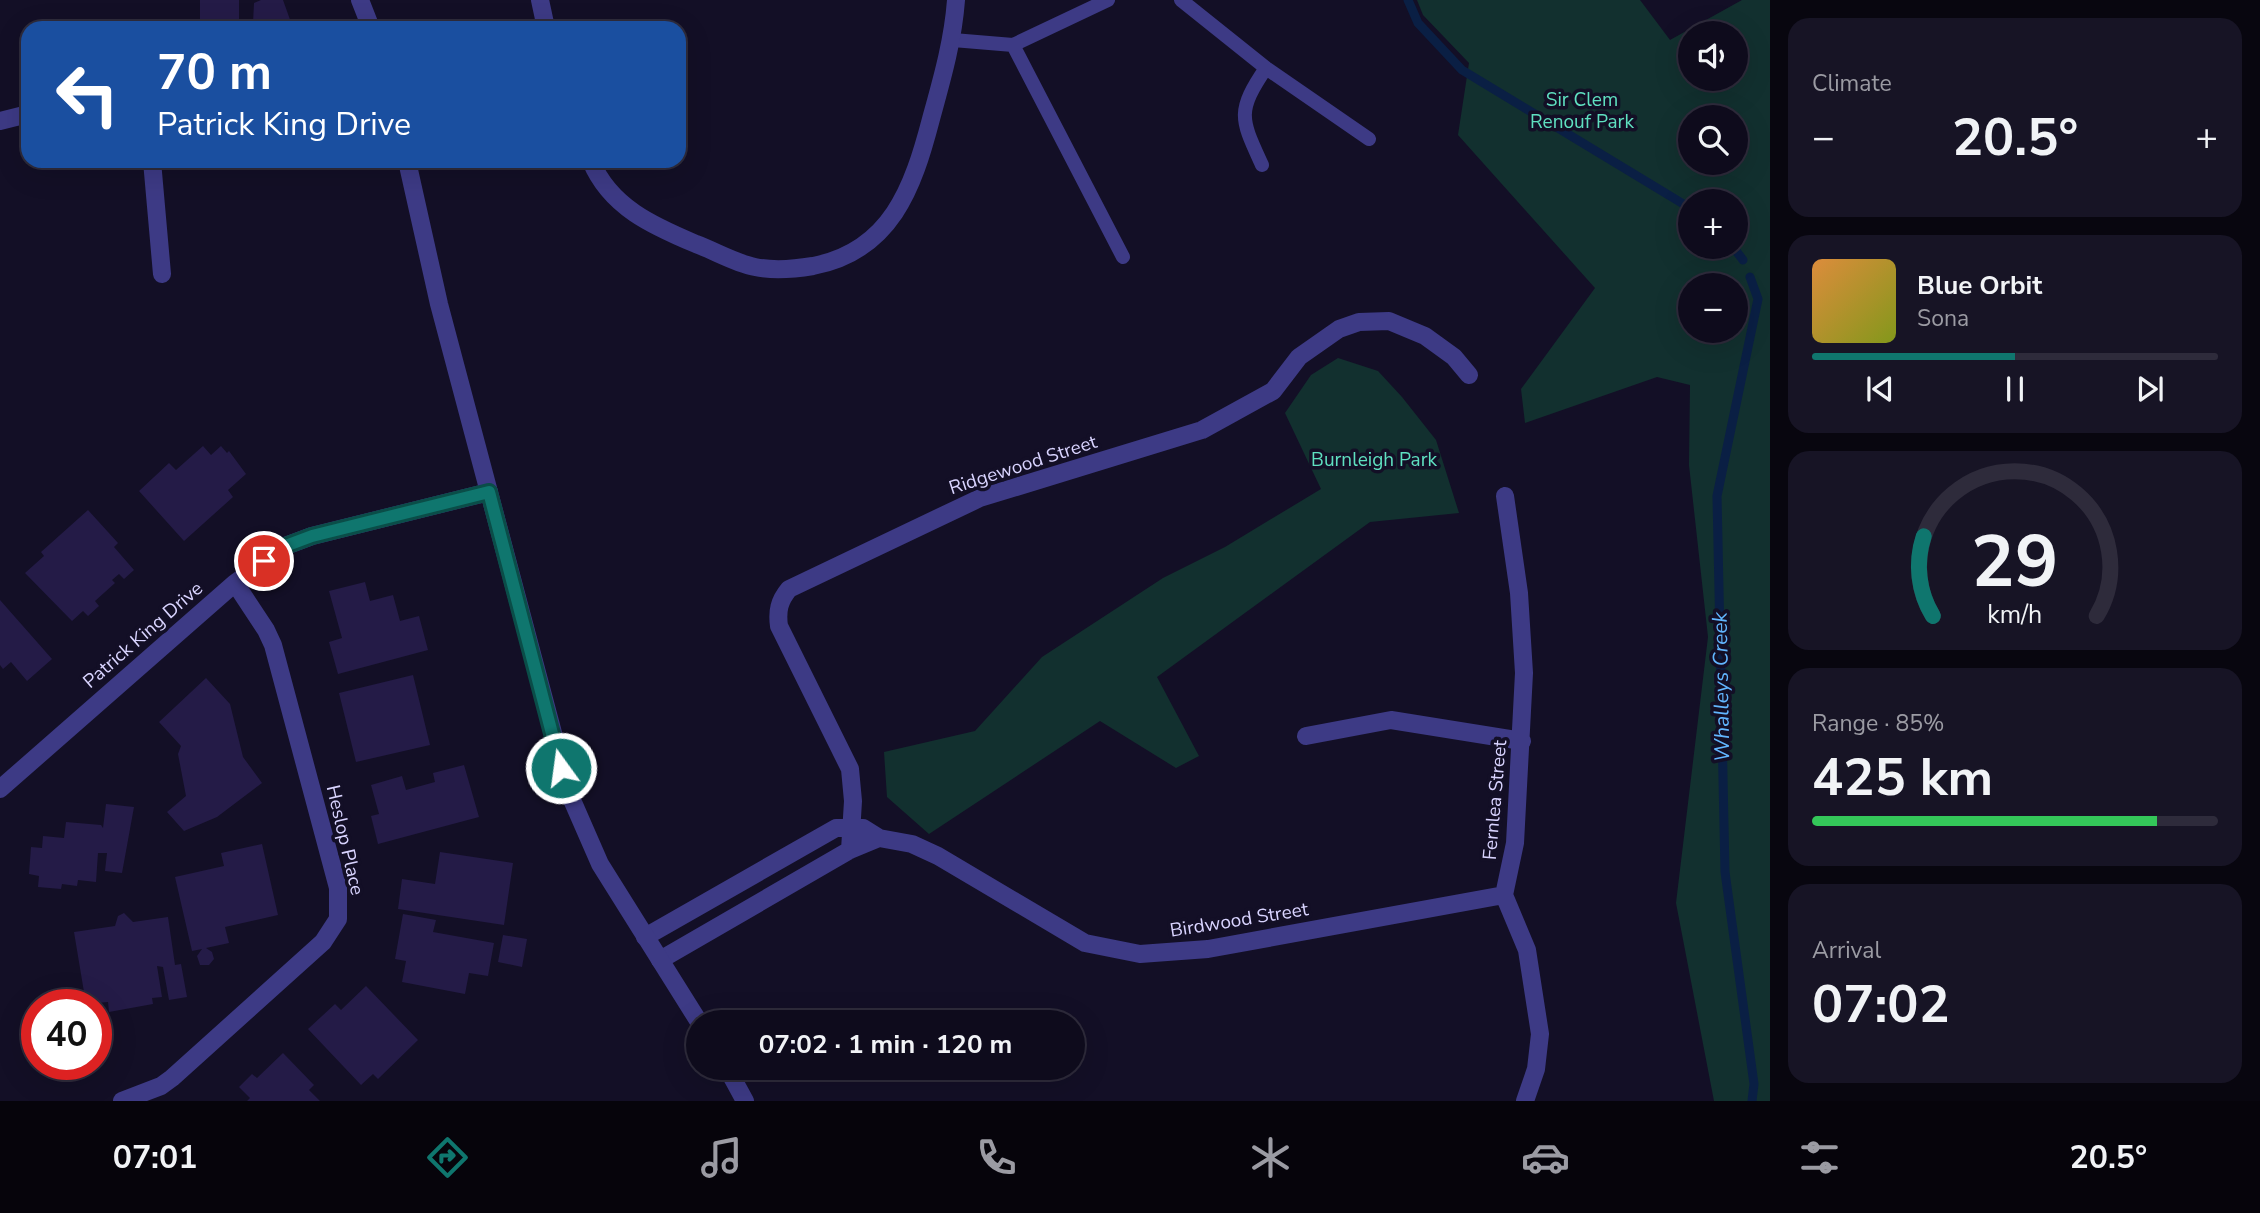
<!DOCTYPE html>
<meta charset="utf-8">
<style>
body{margin:0;font-family:"Nunito Sans",sans-serif;background:#171425;color:#f1f3f6;height:100vh;display:flex;flex-direction:column;font-size:26px;white-space:nowrap}
*{box-sizing:border-box;margin:0}
p{font-size:23px;color:#9b9ba3}
.icon{flex:none;width:38px;height:38px;fill:none;stroke:currentColor;stroke-width:2;stroke-linecap:round;stroke-linejoin:round}
.map{position:relative;flex:1;overflow:hidden}
.side{display:flex;flex-direction:column;gap:18px;padding:18px;background:#08060f;width:490px}
.side>*{flex:none}
.banner{position:absolute;left:21px;top:21px;width:665px;height:147px;border-radius:21px;box-shadow:0 7px 28px #0002,0 0 0 2px #2e2b3b;background:#1a4fa0;color:#fff;overflow:hidden}
.controls{position:absolute;left:1678px;top:21px;display:grid;gap:14px}
.controls a{display:grid;place-items:center;width:70px;height:70px;border-radius:50%;background:#0e0b1c;box-shadow:0 7px 28px #0002,0 0 0 2px #2e2b3b;font-size:35px}
.speed{position:absolute;left:21px;top:989px;display:flex;gap:14px;font-size:35px;font-weight:700;text-align:center}
.speed>*{display:grid;place-content:center;width:91px;height:91px;border-radius:50%;background:#0e0b1c;box-shadow:0 7px 28px #0002,0 0 0 2px #2e2b3b;line-height:1}
.speed .limit{border:10px solid #d22;background:#fff;color:#111}
.pin{position:absolute;display:grid;place-items:center;width:60px;height:60px;color:#fff;margin:-30px;border:4px solid #fff;border-radius:50%;box-shadow:0 2px 7px #0007}
.me{position:absolute;width:77px;margin:-38px;rotate:346deg;stroke-linejoin:round;filter:drop-shadow(0 0 5px #0008)}
.turn{display:flex;align-items:center;gap:24px;height:147px;padding:0 21px;font-size:32px}
.turn .icon{width:91px;height:91px;stroke-width:2.5}
.turn b{display:block;font-size:49px;line-height:60px}
.big{font-size:52px;font-weight:700;line-height:1.1}
.side .card{flex:1;display:flex;flex-direction:column;justify-content:center;gap:10px;min-width:0;padding:0 24px;border-radius:21px;background:#171425}
.side .dial{align-items:center;gap:0}
.dial svg{height:182px;overflow:visible;fill:none;stroke:#2e2b3b;stroke-width:7;stroke-linecap:round;text-anchor:middle}
.dial text{fill:#f1f3f6;stroke:none}
.song{display:flex;align-items:center;gap:21px}
.cover{width:84px;height:84px;border-radius:10px;background:linear-gradient(135deg,hsl(30 70% 55%),hsl(70 70% 35%))}
.played{height:7px;border-radius:4px;background:linear-gradient(90deg,#0f766e 50%,#2e2b3b 50%)}
.keys{display:flex;justify-content:space-around;direction:ltr}
.heat{display:flex;justify-content:space-between;align-items:center;font-size:38px;direction:ltr}
.charge{height:10px;border-radius:5px;background:linear-gradient(90deg,#34c759 85%,#2e2b3b 0)}
.trip{position:absolute;left:686px;top:1010px;width:399px;height:70px;border-radius:35px;background:#0e0b1c;box-shadow:0 7px 28px #0002,0 0 0 2px #2e2b3b;font-weight:700;line-height:70px;text-align:center}
.tab-bar{display:flex;height:112px;justify-content:space-around;align-items:center;background:#06040b;color:#9b9ba3}
.tab-bar .icon{width:49px;height:49px}
.tab-bar .current{color:#0f766e}
.tab-bar b{font-size:32px;color:#f1f3f6}
main{display:flex;flex:1;min-height:0}
.map>svg:first-child{display:block}
.green{fill:#12302f;fill-rule:evenodd}
.lines{fill:none;stroke-linecap:round;stroke-linejoin:round}
.stream{stroke:#0a1f44;stroke-width:9}
.building{fill:#241b47}
.service{stroke:#3d3a85;stroke-width:14}
.minor{stroke:#3d3a85;stroke-width:18}
.tertiary{stroke:#3d3a85;stroke-width:18}
.route-casing{stroke:#0a4d48;stroke-width:18}
.route{stroke:#0f766e;stroke-width:12}
.labels{text-anchor:middle;dominant-baseline:central;stroke-width:7;stroke-linejoin:round;paint-order:stroke}
.park-label{font-size:19px;fill:#5fe0c0;stroke:#130f26}
.street-label{font-size:19px;fill:#d9d4ff;stroke:#130f26}
.water-label{font-size:21px;font-style:italic;fill:#62b6ff;stroke:#130f26}
</style>
<main>
<div class="map">
<svg width="1770" height="1101" viewBox="0 0 1770 1101">
<rect width="100%" height="100%" fill="#130f26"/>
<path class="green" d="M1417 0H1640L1670 40 1742 0H1770V1101H1714L1676 903 1708 637 1689 465 1690 385 1657 377 1525 423 1521 389 1595 288 1458 135 1469 63 1423 15ZM1690 33H1736V79H1690ZM1690 117H1736V163H1690ZM1690 201H1736V247H1690ZM1690 285H1736V331H1690Z
M1338 358 1378 371 1402 397 1436 440 1459 513 1370 522 1157 677 1199 756 1176 768 1100 721 929 834 887 797 884 752 975 731 1042 657 1163 578 1225 547 1321 489 1285 413 1311 375Z"/>
<g class="lines">
<path class="stream" d="M1408 0 1418 23 1462 70 1690 208
M1733 247 1743 260
M1750 277 1758 299 1717 496 1725 872 1754 1084 1752 1101"/>
</g>
<path class="building" d="M200 0H239V28H200Z
M261 0H283L293 28H241L253 23 254 3Z
M203 446 211 455 221 446 227 453 229 451 246 474 228 490 233 497 184 541 139 491 169 463 176 470Z
M88 510 118 543 114 547 134 570 124 579 119 574 112 580 115 583 95 601 99 606 88 616 83 611 72 621 25 573 44 556 41 552Z
M365 582 370 601 393 595 400 621 419 616 428 650 338 674 329 642 342 638 329 591Z
M0 600 52 659 27 681 11 662 3 669 0 665Z
M413 675 430 745 356 762 339 693Z
M206 678 230 704 243 757 262 783 217 817 184 831 167 812 186 796 178 754 181 746 159 722Z
M464 765 479 817 378 844 371 816 379 814 371 785 402 776 406 790 435 782 433 773Z
M106 804 134 807 122 873 105 871 107 853H98L96 882 78 880 77 886 62 884 61 889 38 887 39 876 29 874 31 847 42 848 43 836 64 838 66 822 101 825 103 828Z
M262 844 278 915 225 927 229 943 206 948 212 952 214 959 209 965H200L197 956 202 949 192 951 175 877 224 866 221 853Z
M440 852 513 863 504 925 398 909 402 879 435 884Z
M124 913 133 922 168 917 175 965 181 964 187 997 169 1000 163 967 157 966 162 997 152 998 153 1004 109 1012 108 1002 86 1004 74 932 115 926 118 916Z
M403 914 436 920 433 932 494 943 488 976 469 973 465 994 402 982 406 961 395 959Z
M503 935 527 939 522 967 498 962Z
M366 986 418 1040 378 1079 373 1074 361 1085 308 1029 335 1004 341 1010Z
M283 1053 314 1085 309 1090 320 1101H247L250 1098 239 1087 252 1074 257 1078Z"/>
<g class="lines">
<path class="service" d="M1181 0 1266 68 1369 139
M953 40 1013 45 1108 0
M1013 45 1123 257
M1262 165C1241 119 1236 112 1266 68"/>
<path class="minor" d="M540 0 546 28
M0 121 28 114
M152 161 162 274
M591 161C610 207 653 226 696 244 715 251 735 263 755 267 774 271 795 269 813 266 891 251 913 188 931 119 942 79 953 41 956 0
M1505 496 1519 593 1524 673 1515 843 1504 895 1527 950 1540 1034 1536 1069 1525 1101
M1306 736 1391 720 1522 741
M0 789 235 583 288 545 312 536 489 492
M850 850 853 801 850 769 779 626C777 611 779 601 789 589L980 498 1202 430 1273 391 1299 357 1339 329 1359 322 1389 321 1425 336 1454 357 1469 375
M645 937 836 828H863L879 838
M660 960 850 850 879 838 912 844 938 856 1085 943 1140 954 1208 949 1504 895
M122 1101 161 1086 172 1078 323 942 338 919V888L273 645 266 630 235 583"/>
<path class="tertiary" d="M360 0 371 28
M407 161 439 304 569 793 600 864 699 1022
M727 1068 745 1101"/>
</g>
<g class="lines">
<g class="route-casing">
<path id="route" d="M264 561 288 545 312 536 489 492 561 768"/>
</g>
<use href="#route" class="route"/>
</g>
<g class="labels">
<g class="park-label">
<text x="1582" y="100">Sir Clem<tspan x="1582" dy="22">Renouf Park</tspan></text>
<text x="1374" y="460">Burnleigh Park</text>
</g>
<g class="street-label">
<text transform="translate(1023 465) rotate(-18)">Ridgewood Street</text>
<text transform="translate(143 635) rotate(-41)">Patrick King Drive</text>
<text transform="translate(1495 800) rotate(-85)">Fernlea Street</text>
<text transform="translate(345 840) rotate(77)">Heslop Place</text>
<text transform="translate(1239 920) rotate(-9)">Birdwood Street</text>
</g>
<g class="water-label">
<text transform="translate(1721 687) rotate(-91)">Whalleys Creek</text>
</g>
</g>
</svg>
<div class="controls">
<a><svg class="icon" aria-label="sound" viewBox="0 0 24 24"><path d="M4 9h4l5-4v14l-5-4H4zM17 9q2 3 0 6"/></svg></a>
<a><svg class="icon" aria-label="search" viewBox="0 0 24 24"><circle cx="10" cy="10" r="6"/><path d="M15 15l6 6"/></svg></a>
<a>+</a>
<a>−</a>
</div>
<div class="speed"><div class="limit">40</div></div>
<div class="pin" style="left:264px;top:561px;background:#d93025"><svg class="icon" aria-label="arrive" viewBox="0 0 24 24"><path d="M6 21V4h12l-3 4 3 4H6"/></svg></div>
<svg class="me" style="left:561px;top:768px" viewBox="-20 -20 40 40"><circle r="17" fill="#0f766e" stroke="#fff" stroke-width="3"/><path d="M0-11L8 9 0 5-8 9z" fill="#fff"/></svg>
<div class="trip">07:02 · 1 min · 120 m</div>
<div class="banner">
<div class="turn"><svg class="icon" aria-label="left" viewBox="0 0 24 24"><path d="M17 20v-9H6M10 6l-5 5 5 5"/></svg><div><b>70 m</b>Patrick King Drive</div></div>
</div>
</div>
<section class="side">
<div class="card"><p>Climate</p>
<div class="heat"><a>−</a><b class="big">20.5°</b><a>+</a></div>
</div>
<div class="card">
<div class="song"><i class="cover"></i><div><b>Blue Orbit</b><p>Sona</p></div></div>
<div class="played"></div>
<div class="keys"><svg class="icon" aria-label="previous" viewBox="0 0 24 24"><path d="M18 5L8 12l10 7zM5 5v14"/></svg><svg class="icon" aria-label="pause" viewBox="0 0 24 24"><path d="M8 5v14M16 5v14"/></svg><svg class="icon" aria-label="next" viewBox="0 0 24 24"><path d="M6 5l10 7-10 7zM19 5v14"/></svg></div>
</div>
<div class="card dial"><svg viewBox="0 0 100 80">
<path d="M14 69A42 42 0 1 1 86 69"/>
<path d="M14 69A42 42 0 0 1 10 34" stroke="#0f766e"/>
<text x="50" y="56" font-size="32" font-weight="700">29</text>
<text x="50" y="72" font-size="11">km/h</text>
</svg></div>
<div class="card"><p>Range · 85%</p><b class="big">425 km</b><div class="charge"></div></div>
<div class="card"><p>Arrival</p><b class="big">07:02</b></div>
</section>
</main>
<nav class="tab-bar">
<b>07:01</b>
<svg class="icon current" aria-label="directions" viewBox="0 0 24 24"><path d="M12 3l9 9-9 9-9-9zM9 14v-3h6M13 9l2 2-2 2"/></svg>
<svg class="icon" aria-label="music" viewBox="0 0 24 24"><path d="M9 18V5l10-2v13"/><circle cx="6" cy="18" r="3"/><circle cx="16" cy="16" r="3"/></svg>
<svg class="icon" aria-label="phone" viewBox="0 0 24 24"><path d="M5 4h4l2 5-3 2q2 4 5 5l2-3 5 2v4C11 20 4 13 5 4z"/></svg>
<svg class="icon" aria-label="climate" viewBox="0 0 24 24"><path d="M12 3v18M4 7l16 10M4 17L20 7"/></svg>
<svg class="icon" aria-label="car" viewBox="0 0 24 24"><path d="M5 17H2v-5l4-1 3-4h7l3 4 3 1v5h-3M9 17h6M6 11h13"/><circle cx="7" cy="17" r="2"/><circle cx="17" cy="17" r="2"/></svg>
<svg class="icon" aria-label="filters" viewBox="0 0 24 24"><path d="M4 7h16M4 17h16"/><circle cx="9" cy="7" r="2"/><circle cx="15" cy="17" r="2"/></svg>
<b>20.5°</b>
</nav>
